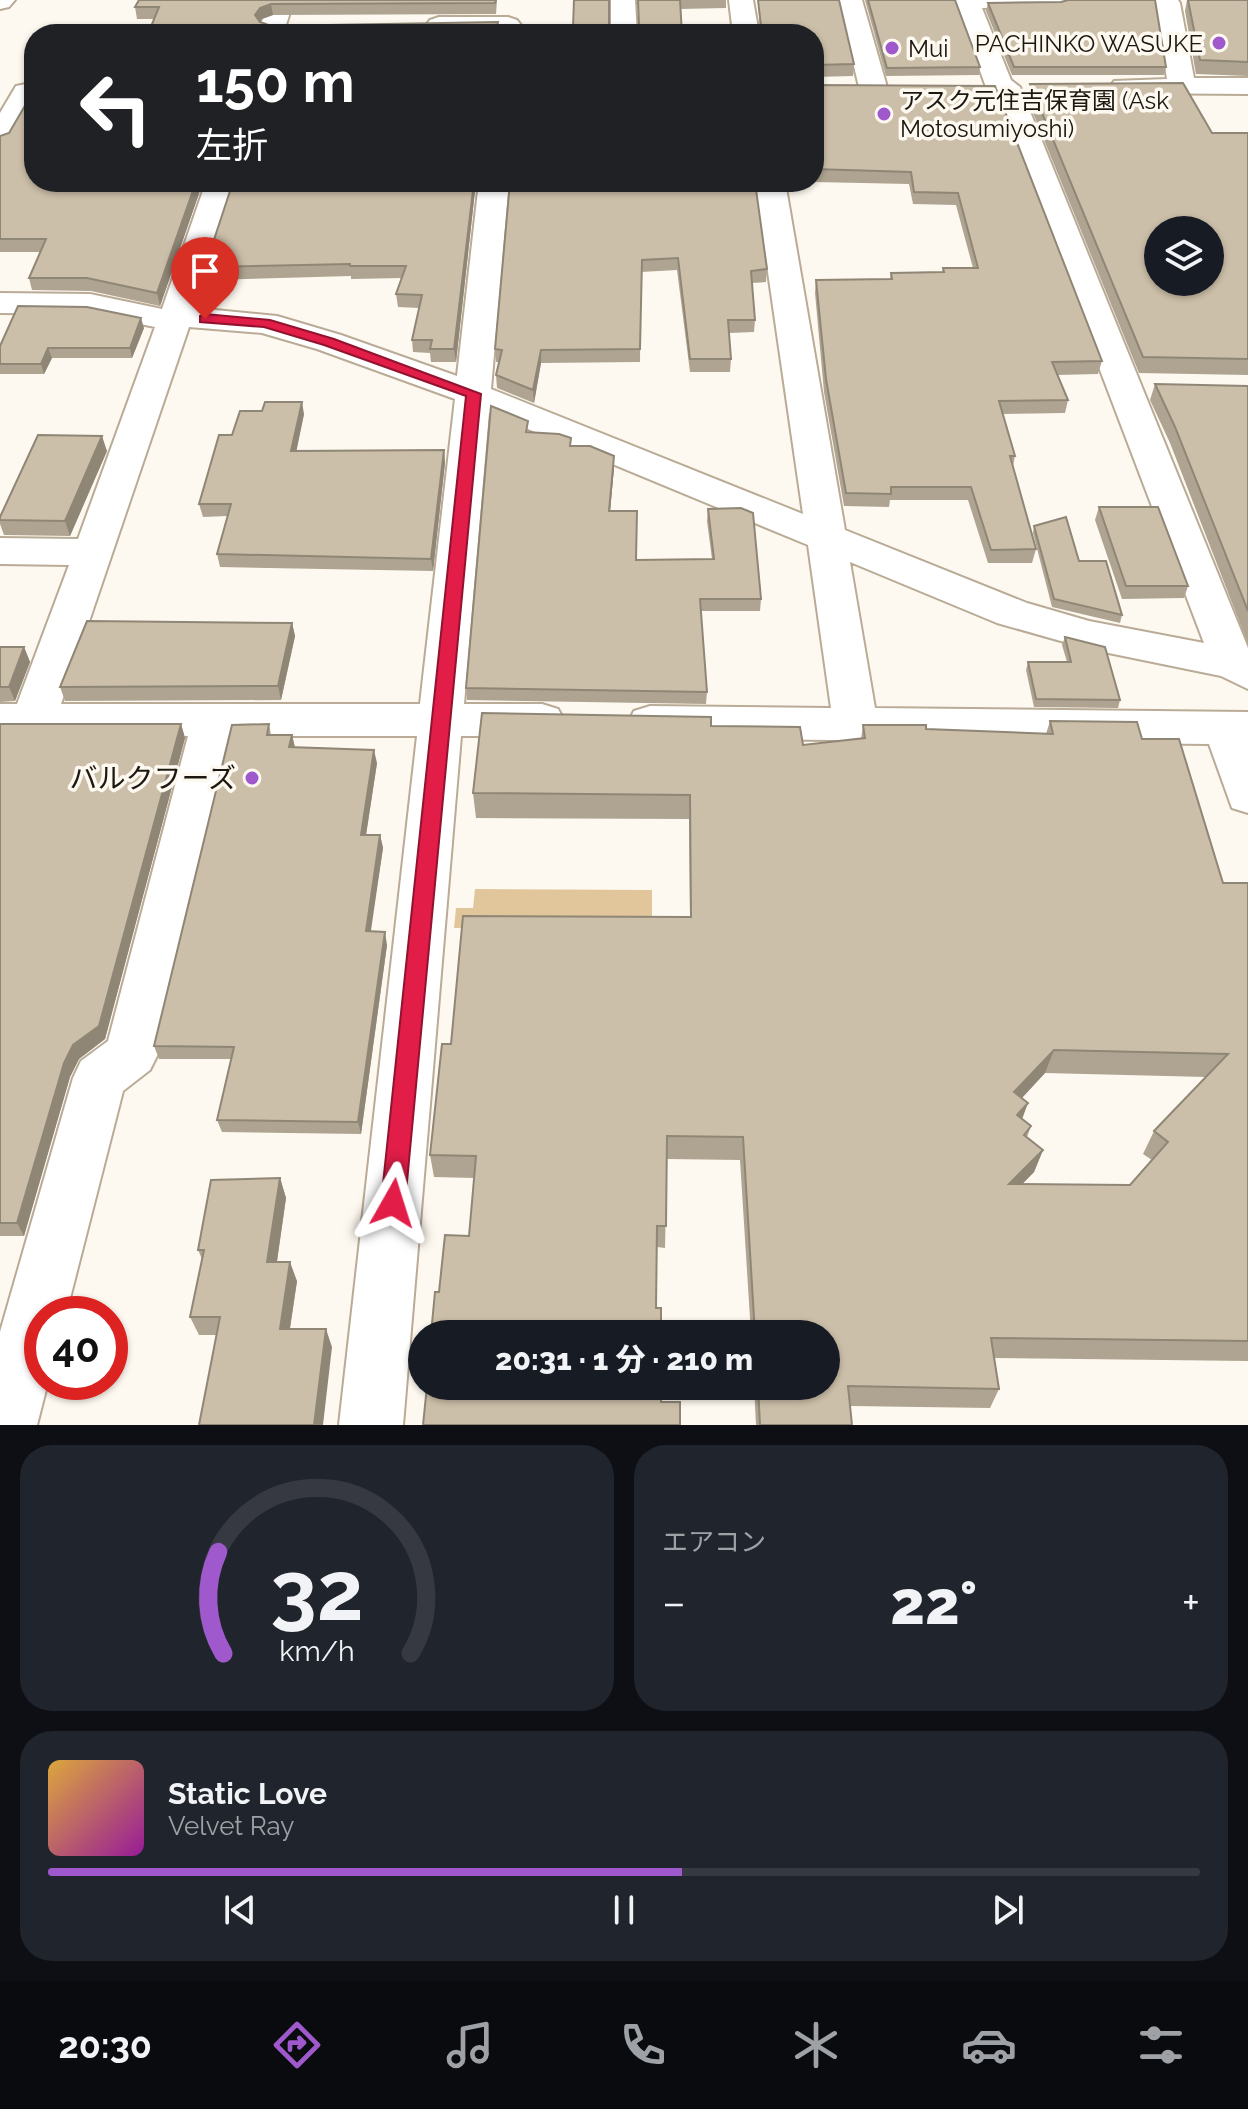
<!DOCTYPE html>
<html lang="ja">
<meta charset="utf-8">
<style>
body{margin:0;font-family:Raleway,"Noto Sans JP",sans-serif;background:#20242c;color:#f1f3f6;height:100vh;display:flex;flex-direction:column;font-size:30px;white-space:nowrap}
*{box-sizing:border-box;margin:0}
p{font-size:26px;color:#9ea1a6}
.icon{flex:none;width:44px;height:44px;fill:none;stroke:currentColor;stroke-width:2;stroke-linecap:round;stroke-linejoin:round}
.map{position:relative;height:1425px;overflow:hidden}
.drawer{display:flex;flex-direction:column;gap:20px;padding:20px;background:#0d0f14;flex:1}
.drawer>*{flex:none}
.banner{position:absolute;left:24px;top:24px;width:800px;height:168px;border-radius:32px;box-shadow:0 2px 6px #0004;background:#202124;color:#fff;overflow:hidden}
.fabs{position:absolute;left:1144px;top:216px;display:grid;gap:16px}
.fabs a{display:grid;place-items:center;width:80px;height:80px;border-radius:50%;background:#171b24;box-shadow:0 2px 6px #0004;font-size:40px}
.speed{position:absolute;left:24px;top:1296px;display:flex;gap:16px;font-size:40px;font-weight:700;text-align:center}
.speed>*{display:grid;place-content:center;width:104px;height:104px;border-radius:50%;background:#171b24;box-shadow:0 2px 6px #0004;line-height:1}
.speed .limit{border:12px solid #d22;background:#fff;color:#111}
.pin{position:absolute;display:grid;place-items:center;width:68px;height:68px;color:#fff;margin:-82px -34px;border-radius:50% 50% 50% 0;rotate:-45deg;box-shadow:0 0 8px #0007}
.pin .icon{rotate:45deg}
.me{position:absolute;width:88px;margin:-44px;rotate:6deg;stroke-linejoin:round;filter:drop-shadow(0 0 6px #0008)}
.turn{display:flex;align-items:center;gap:28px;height:168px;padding:0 40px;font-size:36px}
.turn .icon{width:104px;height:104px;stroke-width:2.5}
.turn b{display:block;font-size:56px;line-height:68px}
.big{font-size:60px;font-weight:800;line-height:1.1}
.drawer .widget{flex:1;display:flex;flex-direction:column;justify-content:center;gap:12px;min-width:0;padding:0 28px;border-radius:32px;background:#20242c}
.drawer .dial{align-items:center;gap:0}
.dial svg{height:208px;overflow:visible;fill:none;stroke:#363941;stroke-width:7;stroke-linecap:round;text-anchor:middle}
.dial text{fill:#f1f3f6;stroke:none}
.song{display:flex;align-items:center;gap:24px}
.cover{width:96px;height:96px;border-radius:12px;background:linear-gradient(135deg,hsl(40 70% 55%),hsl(300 70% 35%))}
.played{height:8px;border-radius:4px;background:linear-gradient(90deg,#a059cd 55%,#363941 55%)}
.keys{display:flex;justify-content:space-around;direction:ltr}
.heat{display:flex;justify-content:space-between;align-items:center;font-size:44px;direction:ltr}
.drawer .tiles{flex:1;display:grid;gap:20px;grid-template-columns:1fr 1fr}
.widget:last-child{grid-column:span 2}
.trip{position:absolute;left:408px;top:1320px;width:432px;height:80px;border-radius:40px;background:#171b24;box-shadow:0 2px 6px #0004;font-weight:800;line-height:80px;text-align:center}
.dock{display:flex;height:128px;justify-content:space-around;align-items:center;background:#090b0e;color:#9ea1a6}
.dock .icon{width:56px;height:56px}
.dock .on{color:#a059cd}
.dock b{font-size:36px;color:#f1f3f6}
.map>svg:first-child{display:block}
.green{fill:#e0c69a}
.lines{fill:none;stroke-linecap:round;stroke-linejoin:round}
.minor-casing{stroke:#b9ab96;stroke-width:4}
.minor{fill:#fff;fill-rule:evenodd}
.wall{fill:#afa491;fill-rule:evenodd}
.shaded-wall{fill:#8f8676}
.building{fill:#ccbfa9;stroke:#8f8676;stroke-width:2;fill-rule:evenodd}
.route{fill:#e11d48;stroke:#92132f;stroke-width:2}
.poi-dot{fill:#a059cd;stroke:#fef9f0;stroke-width:3}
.labels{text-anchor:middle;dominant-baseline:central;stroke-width:7;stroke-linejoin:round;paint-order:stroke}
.far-poi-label{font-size:24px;fill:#1c170f;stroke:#fef9f0;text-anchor:start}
.poi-label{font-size:28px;fill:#1c170f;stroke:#fef9f0;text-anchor:end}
</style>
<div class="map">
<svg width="1248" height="1425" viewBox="0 0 1248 1425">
<rect width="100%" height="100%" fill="#fef9f0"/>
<path class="green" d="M475 889 652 890V929L454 928 456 908H473Z"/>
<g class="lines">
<g class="minor-casing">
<path id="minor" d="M0 0H15L9 7 0 9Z
M270 0H294L283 34H257Z
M611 0H635L637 34H611Z
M729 0H753L759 34H733Z
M838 0H862L887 87 883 93H863L859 87Z
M954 0H1071L1068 5 1059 7 982 8 1011 80 1020 87 1248 648V689L1221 676 1089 649 997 623 850 562 875 708 1248 712V813L1232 808 1209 744 650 738 634 733 628 722 634 711 650 706 831 708 808 545 489 413 464 704H542L558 709 564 720 558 731 542 736H461L403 1425H339L417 736H233L158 1054 150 1070 123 1091 66 1314H42V1382H48L37 1425H0V1332L73 1078 81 1061 108 1041 188 736H0V704H17L69 565 0 564V538L78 539 155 327 90 314 0 313V293L90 294 162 309 206 182H236L195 308 277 316 341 335 457 376 479 182H509L491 389 803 514 755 182H785L845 530 1027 603 1089 621 1204 643 995 94 986 87ZM189 327 262 333 317 349 455 399 420 704H61Z
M1150 0H1178L1180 3 1194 78H1248V94L1114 93 1110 87 1114 81 1167 79 1156 7Z
M439 17H508L517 20 521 25 517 30 508 33 430 30 426 25 430 20Z
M26 84 34 86V102L10 143 0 146V113L16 86Z"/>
</g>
<use href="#minor" class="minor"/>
</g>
<path class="wall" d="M139 0H497L496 14 273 15 262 19 260 22 271 26 498 27H573L639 25 637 0H726V8L680 9 682 34H148L154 19H137L135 7Z
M758 0H839L854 64 853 76 814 77V34H760Z
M865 0H955L980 67 979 75 886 76Z
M1187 0H1248V76L1196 74 1185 11Z
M1061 2 1166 67 1164 75H1012L986 11 988 3Z
M1030 84 1212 133H1248V375L1139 373 1027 98Z
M814 85 995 86 1102 361 1098 374 1058 375 1068 400 1065 413 1003 414 1015 456 1013 466 1036 549 1032 563H988L968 500H890L889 507 844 506 824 392 815 293 816 280 890 279 891 273 942 272 943 268H973L956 205 913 204 909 184 814 182Z
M0 136 203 182 160 306 91 291 32 290 29 278 40 252H0Z
M476 182 456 362H431L430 353 413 352 412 340 419 308 398 307 396 294 402 278 351 279V276L207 280 205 267Z
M510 182 767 269 766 282 752 283 755 320 754 332 729 333 731 359 730 372H690L677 270 641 272 640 362 541 363 534 403 497 388 496 375 499 362H496L495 349Z
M144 328 132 358H52L44 374H0V346Z
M1155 384 1248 386V644L1170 443 1150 400Z
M304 414 296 451 444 450 445 463 433 571 220 567 217 554 228 516 203 517 199 504 232 435Z
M529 432 571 438V446L614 468 610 511 636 560 712 559 707 521 708 509 761 599 760 611H700L707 692 706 704 467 700 466 688Z
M107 451 70 536 4 535 0 524V517Z
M1099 507 1188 586 1184 598 1122 599 1095 520Z
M1034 526 1079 561 1122 615 1120 623 1052 607 1033 533Z
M292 623 295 636 281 700 65 701 60 687Z
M1065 637 1120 700 1118 708 1034 707 1026 670 1028 662H1067L1062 645Z
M0 647H24L30 662 15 701 0 702Z
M1050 721 1142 739 1223 883H1248V1361L994 1358 999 1389 990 1408 850 1406 852 1425H756L754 1386H826V1334H751L740 1160 667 1159 665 1248 657 1247 439 1292 469 1236 474 1178 434 1177 430 1155 451 1044 690 917 689 819 476 818 473 793 711 726 803 745 861 739 863 725 926 729 1046 734ZM1045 1073 1206 1077 1154 1131 1143 1154 1152 1160 1130 1185 1022 1184 1034 1172 1043 1150 1027 1137 1031 1126 1022 1119V1098Z
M0 724H181L185 738 105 1039 79 1059 70 1077 24 1236H0Z
M269 724 271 735H292L295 747 377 763 366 835H380L383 848 370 931 387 945 361 1134 222 1132 217 1120 231 1059H159L154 1046Z
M280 1178 286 1198 277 1262 297 1281 290 1329 332 1347 216 1335H199L190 1317 202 1259 198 1250Z"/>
<path class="shaded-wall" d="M271 4 273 15 262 19 257 26 255 15 260 8Z
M196 182H203L160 306 157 293Z
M474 182H476L456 362 454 349Z
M141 318 144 328 132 358 130 348Z
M48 348 52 358 44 374 41 364Z
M541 350V363L534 403 533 390Z
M302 402 304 414 294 463 291 451Z
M102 436 107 451 70 536 65 521Z
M444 450 445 463 433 571 431 559Z
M614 456V468L609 523V511Z
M292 623 295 636 281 700 278 686Z
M24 647 30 662 15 701 9 687Z
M181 724 185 738 105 1039 79 1059 70 1077 24 1236 17 1223 64 1063Z
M292 735 295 748 289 747Z
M374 750 377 763 364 848 361 835Z
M380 835 383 848 369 944 366 931Z
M385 932 387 945 361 1134 358 1122Z
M1054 1050 1045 1073 1006 1115 1014 1092Z
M1028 1103 1020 1125 1017 1115Z
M1043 1150 1034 1172 1001 1206 1009 1184Z
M280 1178 286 1198 274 1281 267 1262Z
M290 1262 297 1281 287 1347 280 1329Z
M326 1329 332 1347 323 1425H314Z"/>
<path class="building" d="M139 0H496L495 3 271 4 260 8 255 15 260 22 271 26 498 22 497 27H573L574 0H609V25H639L638 0H680L682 34H148L159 7H135Z
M758 0H839L854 64 814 65V34H762Z
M868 0H955L980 67 887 68Z
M1068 0H1155L1166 67H1014L988 3 1061 2Z
M1188 0H1248V62L1200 60Z
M1183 83 1212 133H1248V359L1143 357 1030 84ZM1158 230H1210V282H1158Z
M814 85 995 86 1102 361 1052 362 1068 400 999 401 1015 456H1010L1036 549 991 550 971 487H891V494L846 493 826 379 816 280 892 279 891 273 944 272 943 268H978L958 193 914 192 911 172 814 169Z
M33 92H34V182H196L157 293 87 278H29L46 239H0V136L9 133Z
M233 182H474L454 349H430L432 340H412L422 295 396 294 406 266H350V264L205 267Z
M510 182H755L767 269 751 271 755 320H728L731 359H690L678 258 642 260 640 349 541 350 533 390 496 375 502 350 495 349Z
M18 306 87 307 141 318 130 348H48L41 364H0V346Z
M1155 384 1248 386V611L1175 427Z
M265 402H302L291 451 444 450 431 559 217 554 231 504H199L219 435H232L240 411H262Z
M491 406 528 421 526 432 559 434 571 438 570 446H590L614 456 609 511H637L636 560 714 559 708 509 741 508 753 513 761 599H700L707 692 466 688Z
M38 435 102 436 65 521 0 520V517Z
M1099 507H1158L1188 586H1126Z
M1066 517 1079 561H1106L1122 615 1054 599 1034 526Z
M87 621 292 623 278 686 60 687Z
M1065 637 1105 647 1120 700 1036 699 1028 662H1071Z
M0 647H24L9 687H0Z
M482 713 711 717V726L800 727 803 745 865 738 863 725H926V729L1053 734 1050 721 1137 722 1142 739H1179L1223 883H1248V1341L991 1338 999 1389 848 1386 852 1425H760L758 1386H826V1334H755L743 1137 667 1136 666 1226H657L656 1308H661V1334H431L435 1292H439L445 1235 469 1236 476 1156 430 1155 442 1044H451L463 916 691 917 690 795 473 793ZM1054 1050 1228 1054 1154 1131 1168 1142 1130 1185 1009 1184 1043 1150 1024 1135 1031 1126 1017 1115 1028 1103 1014 1092Z
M0 724H181L99 1026 73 1045 64 1063 17 1223H0Z
M269 724 267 735H292L289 747 374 750 361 835H380L366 931 385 932 358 1122 217 1120 234 1047 154 1046 232 725Z
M280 1178 267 1262H290L280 1329H326L314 1425H199L220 1317H190L204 1250H198L211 1180Z
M427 1386H661V1402H680V1425H423Z"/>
<path class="route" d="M205 314 270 320 334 339 481 394 405 1203 402 1211 393 1214 385 1211 381 1203 466 396 324 345 264 327 200 322V316Z"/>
<g class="poi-dot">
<circle cx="1219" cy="43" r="8"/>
<circle cx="892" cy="48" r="8"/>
<circle cx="884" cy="114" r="8"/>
<circle cx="252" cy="778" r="8"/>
</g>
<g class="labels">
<g class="far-poi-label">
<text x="1203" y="43" text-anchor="end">PACHINKO WASUKE</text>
<text x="908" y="48">Mui</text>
<text x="900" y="100">アスク元住吉保育園 (Ask<tspan x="900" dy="28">Motosumiyoshi)</tspan></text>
</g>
<g class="poi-label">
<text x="236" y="778">バルクフーズ</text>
</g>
</g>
</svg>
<div class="fabs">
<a><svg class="icon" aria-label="layers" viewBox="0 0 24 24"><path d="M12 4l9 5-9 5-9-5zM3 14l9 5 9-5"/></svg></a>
</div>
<div class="speed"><div class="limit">40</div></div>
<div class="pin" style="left:205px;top:319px;background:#d93025"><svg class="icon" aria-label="arrive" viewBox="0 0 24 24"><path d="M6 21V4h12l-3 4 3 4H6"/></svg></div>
<svg class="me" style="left:393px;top:1203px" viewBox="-20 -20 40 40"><path d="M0-17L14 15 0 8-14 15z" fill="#e11d48" stroke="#fff" stroke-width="4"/></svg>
<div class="trip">20:31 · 1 分 · 210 m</div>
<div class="banner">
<div class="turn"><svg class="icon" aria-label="left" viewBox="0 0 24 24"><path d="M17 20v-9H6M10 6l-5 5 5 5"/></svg><div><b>150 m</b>左折</div></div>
</div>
</div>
<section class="drawer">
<div class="tiles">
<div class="widget dial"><svg viewBox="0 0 100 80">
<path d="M14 69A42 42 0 1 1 86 69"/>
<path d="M14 69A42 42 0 0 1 12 30" stroke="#a059cd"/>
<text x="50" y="56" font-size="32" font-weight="700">32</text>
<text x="50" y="72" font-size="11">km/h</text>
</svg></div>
<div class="widget"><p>エアコン</p>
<div class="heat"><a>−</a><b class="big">22°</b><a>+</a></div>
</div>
<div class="widget">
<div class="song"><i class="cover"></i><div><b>Static Love</b><p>Velvet Ray</p></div></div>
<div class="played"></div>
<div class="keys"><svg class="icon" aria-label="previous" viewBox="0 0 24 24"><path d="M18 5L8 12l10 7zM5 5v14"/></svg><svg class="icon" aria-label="pause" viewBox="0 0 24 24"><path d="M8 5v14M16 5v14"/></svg><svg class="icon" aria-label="next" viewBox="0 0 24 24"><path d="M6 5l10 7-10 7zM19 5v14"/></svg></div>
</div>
</div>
</section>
<nav class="dock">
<b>20:30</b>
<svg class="icon on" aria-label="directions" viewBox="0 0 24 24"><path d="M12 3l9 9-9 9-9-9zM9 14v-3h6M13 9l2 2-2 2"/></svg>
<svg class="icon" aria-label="music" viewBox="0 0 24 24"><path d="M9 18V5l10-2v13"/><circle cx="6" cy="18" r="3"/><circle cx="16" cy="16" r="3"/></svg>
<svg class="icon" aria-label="phone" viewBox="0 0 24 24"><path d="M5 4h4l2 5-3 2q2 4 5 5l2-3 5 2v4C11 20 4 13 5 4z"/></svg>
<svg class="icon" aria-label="climate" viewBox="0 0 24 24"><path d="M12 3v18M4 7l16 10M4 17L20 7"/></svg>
<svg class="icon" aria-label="car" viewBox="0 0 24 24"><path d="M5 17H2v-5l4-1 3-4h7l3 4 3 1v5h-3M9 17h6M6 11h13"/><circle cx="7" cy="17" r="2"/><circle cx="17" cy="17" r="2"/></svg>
<svg class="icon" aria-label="filters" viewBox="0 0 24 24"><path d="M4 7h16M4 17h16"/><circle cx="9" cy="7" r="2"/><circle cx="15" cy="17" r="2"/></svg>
</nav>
